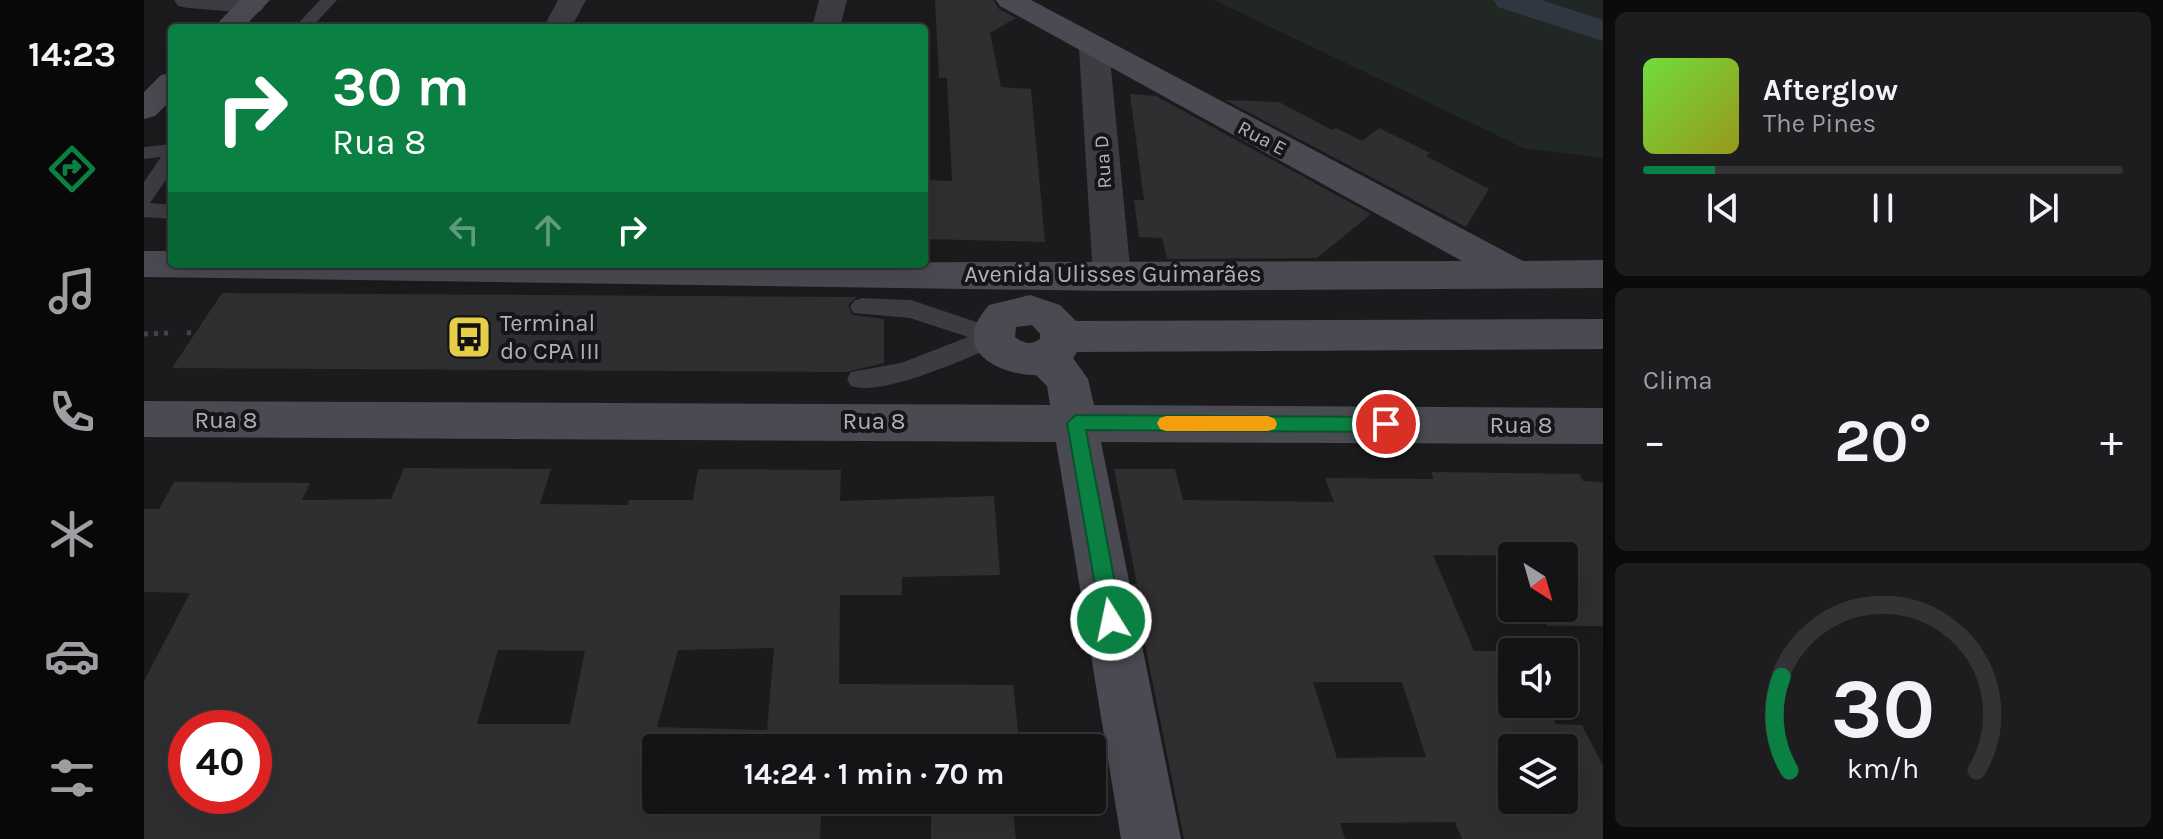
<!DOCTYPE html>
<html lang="pt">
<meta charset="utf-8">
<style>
body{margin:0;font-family:Karla,sans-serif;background:#1d1d1f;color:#f1f3f6;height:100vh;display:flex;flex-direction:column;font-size:30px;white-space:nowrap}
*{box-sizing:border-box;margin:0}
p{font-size:26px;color:#9d9ea1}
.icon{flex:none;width:44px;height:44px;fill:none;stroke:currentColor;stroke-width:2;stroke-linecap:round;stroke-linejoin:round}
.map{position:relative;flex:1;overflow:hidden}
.sheet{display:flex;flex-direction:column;gap:12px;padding:12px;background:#0b0b0c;width:560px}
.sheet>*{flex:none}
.top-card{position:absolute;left:24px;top:24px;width:760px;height:244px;border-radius:8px;box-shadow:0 8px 32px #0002,0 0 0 2px #333335;background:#0b8043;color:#fff;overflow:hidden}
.needle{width:52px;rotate:143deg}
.buttons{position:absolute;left:1354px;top:542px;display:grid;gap:16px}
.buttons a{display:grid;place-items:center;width:80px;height:80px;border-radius:8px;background:#141416;box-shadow:0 8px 32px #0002,0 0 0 2px #333335;font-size:40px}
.speed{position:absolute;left:24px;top:710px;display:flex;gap:16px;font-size:40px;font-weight:700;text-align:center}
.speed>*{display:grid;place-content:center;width:104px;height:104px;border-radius:50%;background:#141416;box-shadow:0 8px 32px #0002,0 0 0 2px #333335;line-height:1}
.speed .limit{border:12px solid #d22;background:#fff;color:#111}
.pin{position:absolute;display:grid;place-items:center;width:68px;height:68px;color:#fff;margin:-34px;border:4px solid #fff;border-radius:50%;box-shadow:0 2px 8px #0007}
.me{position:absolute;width:88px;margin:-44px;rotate:350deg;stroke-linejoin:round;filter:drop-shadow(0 0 6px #0008)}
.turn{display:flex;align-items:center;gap:28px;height:168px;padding:0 32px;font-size:36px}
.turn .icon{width:104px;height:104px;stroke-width:2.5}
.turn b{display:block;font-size:56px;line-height:68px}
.lanes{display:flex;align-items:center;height:76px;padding:0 32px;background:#0003;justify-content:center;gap:40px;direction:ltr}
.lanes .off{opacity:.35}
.big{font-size:60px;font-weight:700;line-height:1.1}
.sheet .tile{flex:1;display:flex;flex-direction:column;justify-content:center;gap:12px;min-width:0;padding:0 28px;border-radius:12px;background:#1d1d1f}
.sheet .dial{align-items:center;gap:0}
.dial svg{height:208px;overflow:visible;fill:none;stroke:#333335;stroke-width:7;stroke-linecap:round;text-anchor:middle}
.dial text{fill:#f1f3f6;stroke:none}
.song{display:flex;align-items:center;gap:24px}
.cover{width:96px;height:96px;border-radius:12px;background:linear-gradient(135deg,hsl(100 70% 55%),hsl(60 70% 35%))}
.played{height:8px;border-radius:4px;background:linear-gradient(90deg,#0b8043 15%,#333335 15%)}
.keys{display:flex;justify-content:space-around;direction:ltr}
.heat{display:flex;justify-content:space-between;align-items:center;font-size:44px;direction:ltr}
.trip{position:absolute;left:498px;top:734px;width:464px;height:80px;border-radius:8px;background:#141416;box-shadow:0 8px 32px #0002,0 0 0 2px #333335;font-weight:700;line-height:80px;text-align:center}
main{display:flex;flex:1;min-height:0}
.dock{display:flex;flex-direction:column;width:144px;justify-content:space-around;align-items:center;background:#080809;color:#9d9ea1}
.dock .icon{width:56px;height:56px}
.dock .active{color:#0b8043}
.dock b{font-size:36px;color:#f1f3f6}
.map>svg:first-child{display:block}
.green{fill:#212823}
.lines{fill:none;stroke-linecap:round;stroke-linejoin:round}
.canal{fill:#313741;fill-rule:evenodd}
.building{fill:#2f2e31;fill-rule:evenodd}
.path{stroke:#424349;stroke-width:5;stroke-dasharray:4 6;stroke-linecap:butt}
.lane{fill:#3c3c42;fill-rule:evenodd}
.street{fill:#3c3c42;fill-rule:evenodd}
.secondary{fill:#4a4b52;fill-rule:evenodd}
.route{fill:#0b8043;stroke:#07532c;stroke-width:2}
.slow{fill:#f59e0b}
.labels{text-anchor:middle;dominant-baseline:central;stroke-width:8;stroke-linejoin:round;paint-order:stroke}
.far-street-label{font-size:20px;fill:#afb0bc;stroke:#161618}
.street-label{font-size:24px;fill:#afb0bc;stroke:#161618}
.poi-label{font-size:24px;fill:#afb0bc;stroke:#161618;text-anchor:start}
</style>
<main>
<nav class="dock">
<b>14:23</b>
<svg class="icon active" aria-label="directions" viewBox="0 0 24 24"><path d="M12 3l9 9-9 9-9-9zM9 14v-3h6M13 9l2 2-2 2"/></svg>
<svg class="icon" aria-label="music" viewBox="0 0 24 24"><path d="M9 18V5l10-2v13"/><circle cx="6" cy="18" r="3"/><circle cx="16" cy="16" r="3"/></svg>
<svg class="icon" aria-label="phone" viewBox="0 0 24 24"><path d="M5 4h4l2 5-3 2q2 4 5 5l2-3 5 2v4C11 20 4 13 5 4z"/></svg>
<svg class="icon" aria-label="climate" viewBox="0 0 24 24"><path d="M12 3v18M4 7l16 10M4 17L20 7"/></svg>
<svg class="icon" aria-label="car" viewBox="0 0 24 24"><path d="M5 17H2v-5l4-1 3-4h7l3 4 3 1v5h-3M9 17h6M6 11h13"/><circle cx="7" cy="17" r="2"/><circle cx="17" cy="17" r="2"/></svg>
<svg class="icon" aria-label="filters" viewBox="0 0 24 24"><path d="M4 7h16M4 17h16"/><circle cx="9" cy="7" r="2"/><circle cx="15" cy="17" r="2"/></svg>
</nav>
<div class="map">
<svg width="1459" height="839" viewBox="0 0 1459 839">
<rect width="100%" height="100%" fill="#1b1b1d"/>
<path class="green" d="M1070 0H1459V158L1380 148Z"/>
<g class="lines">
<path class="canal" d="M1349 0H1397L1459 20V41L1354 7Z"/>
</g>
<path class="building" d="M791 0H849L855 9 872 18 846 33 857 87 887 89 901 242 780 239V180L808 181 803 78H795Z
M986 94 1012 96 1227 214 1173 258 1023 259 1018 238 995 237 990 200H1000Z
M1081 100 1135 102 1188 130 1192 128 1218 141 1235 128 1286 153 1282 156 1345 189 1322 227Z
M78 293 713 297 704 305 708 315 740 319V363L703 372 28 368Z
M260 468 407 469 396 504 484 505 485 500H549L554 469 697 470 696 501 850 496 856 575 758 577V595H696L695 684 869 685 876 748H512V800H882L883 809H869L872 839H787V813L677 815 676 839H0V681L46 593 0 592V509H15L30 482 166 483 158 500 247 499ZM630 648 623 730 513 727 534 650ZM354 650 441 651 426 724H333ZM42 728H110V796H42Z
M970 469H1031L1039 500 1190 502 1181 478 1290 479 1287 472 1435 474 1439 481 1459 482V626H1403L1394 608H1420V556L1289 555 1330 651H1368V710L1405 709 1412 724 1438 725 1459 766V839H1318L1311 822 1196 823 1201 839H1040L989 584H993ZM1169 682H1258L1282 757 1193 758ZM1368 748H1420V800H1368Z"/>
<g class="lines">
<path class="path" d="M43 333 52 332
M0 334 24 333"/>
<path class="lane" d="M176 0H193L167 28H150Z
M28 144V171L6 203 28 205V219L0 217V182L17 157 0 159V147Z
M718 298 767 300 859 331 862 337 859 343C824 357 741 397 707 386L703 379 707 372 757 363 824 337 766 318 710 313 706 307 710 301Z"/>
<path class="street" d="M30 0H117L121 5 117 11 107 13 44 8 34 6Z
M414 0H442L427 28H399Z
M675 0H703L696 28H668Z
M950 39 960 42 965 48 987 277 982 287 968 291 954 287 949 277 935 48 940 42Z"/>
<path class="secondary" d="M96 0H126L99 28H69Z
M852 0H887L1379 261 1459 260V288L968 291 0 277V251H28V264L1318 261 856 6Z
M28 73V99L11 116 0 119V92L17 75Z
M886 295 916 305 932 321 1459 319V349L933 352 929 358 944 379 950 405 1459 408V444L957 442 1037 839H977L912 442 0 437V401L906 405 903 386 892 375C868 376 820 360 831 327 834 319 840 311 845 305ZM888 325 896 334V339C887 346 879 343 871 337L872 327Z"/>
</g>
<path class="route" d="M932 415 1242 417 1248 419 1251 424 1248 430 1242 432 942 430 978 620 975 627 967 630 960 627 957 620 923 423Z"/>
<path class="slow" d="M1022 416H1124L1131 419 1133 424 1131 429 1124 431H1022L1016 429 1013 423 1016 418Z"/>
<defs>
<g id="bus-square" transform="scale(2.3)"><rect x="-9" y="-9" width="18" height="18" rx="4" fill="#e7ce49" stroke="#161618"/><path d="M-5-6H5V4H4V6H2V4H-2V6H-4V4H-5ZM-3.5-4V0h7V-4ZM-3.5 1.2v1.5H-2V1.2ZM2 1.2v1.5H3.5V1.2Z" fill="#111"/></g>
</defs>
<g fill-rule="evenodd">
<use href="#bus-square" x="325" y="337"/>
</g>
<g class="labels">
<g class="far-street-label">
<text transform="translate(1118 138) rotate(28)">Rua E</text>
<text transform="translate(959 162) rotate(-94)">Rua D</text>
</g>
<g class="street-label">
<text x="969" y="274">Avenida Ulisses Guimarães</text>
<text x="82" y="420">Rua 8</text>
<text x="730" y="421">Rua 8</text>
<text x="1377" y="425">Rua 8</text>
</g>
<g class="poi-label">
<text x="356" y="323">Terminal<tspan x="356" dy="28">do CPA III</tspan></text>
</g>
</g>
</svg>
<div class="buttons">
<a><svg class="needle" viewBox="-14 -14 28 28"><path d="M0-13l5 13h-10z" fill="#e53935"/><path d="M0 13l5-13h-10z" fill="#9d9ea1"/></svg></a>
<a><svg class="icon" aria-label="sound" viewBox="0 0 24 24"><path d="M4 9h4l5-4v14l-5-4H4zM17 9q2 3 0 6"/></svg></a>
<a><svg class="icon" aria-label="layers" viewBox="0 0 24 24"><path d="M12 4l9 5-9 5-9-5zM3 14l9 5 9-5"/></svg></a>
</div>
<div class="speed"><div class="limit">40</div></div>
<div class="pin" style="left:1242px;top:424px;background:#d93025"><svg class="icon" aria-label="arrive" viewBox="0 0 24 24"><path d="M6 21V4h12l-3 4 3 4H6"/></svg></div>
<svg class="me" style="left:967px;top:620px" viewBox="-20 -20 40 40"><circle r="17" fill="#0b8043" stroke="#fff" stroke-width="3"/><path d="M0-11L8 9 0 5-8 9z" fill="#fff"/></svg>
<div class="trip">14:24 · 1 min · 70 m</div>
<div class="top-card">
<div class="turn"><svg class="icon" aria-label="right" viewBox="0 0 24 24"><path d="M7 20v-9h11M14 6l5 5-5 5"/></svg><div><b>30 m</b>Rua 8</div></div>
<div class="lanes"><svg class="icon off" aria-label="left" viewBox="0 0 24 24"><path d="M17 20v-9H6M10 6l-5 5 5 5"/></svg><svg class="icon off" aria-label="ahead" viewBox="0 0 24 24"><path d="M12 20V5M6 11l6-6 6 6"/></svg><svg class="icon" aria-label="right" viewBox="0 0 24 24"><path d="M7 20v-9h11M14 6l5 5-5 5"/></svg></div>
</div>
</div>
<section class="sheet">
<div class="tile">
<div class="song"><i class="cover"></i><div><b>Afterglow</b><p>The Pines</p></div></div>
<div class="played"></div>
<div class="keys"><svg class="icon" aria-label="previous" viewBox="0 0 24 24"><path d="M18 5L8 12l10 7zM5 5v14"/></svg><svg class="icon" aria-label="pause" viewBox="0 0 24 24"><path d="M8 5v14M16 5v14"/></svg><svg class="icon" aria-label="next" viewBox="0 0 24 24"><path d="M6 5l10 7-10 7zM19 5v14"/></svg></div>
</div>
<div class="tile"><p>Clima</p>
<div class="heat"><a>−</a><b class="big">20°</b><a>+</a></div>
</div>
<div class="tile dial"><svg viewBox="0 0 100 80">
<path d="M14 69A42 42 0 1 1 86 69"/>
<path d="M14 69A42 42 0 0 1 11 33" stroke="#0b8043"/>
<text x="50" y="56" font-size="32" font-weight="700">30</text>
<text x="50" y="72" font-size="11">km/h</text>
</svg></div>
</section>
</main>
